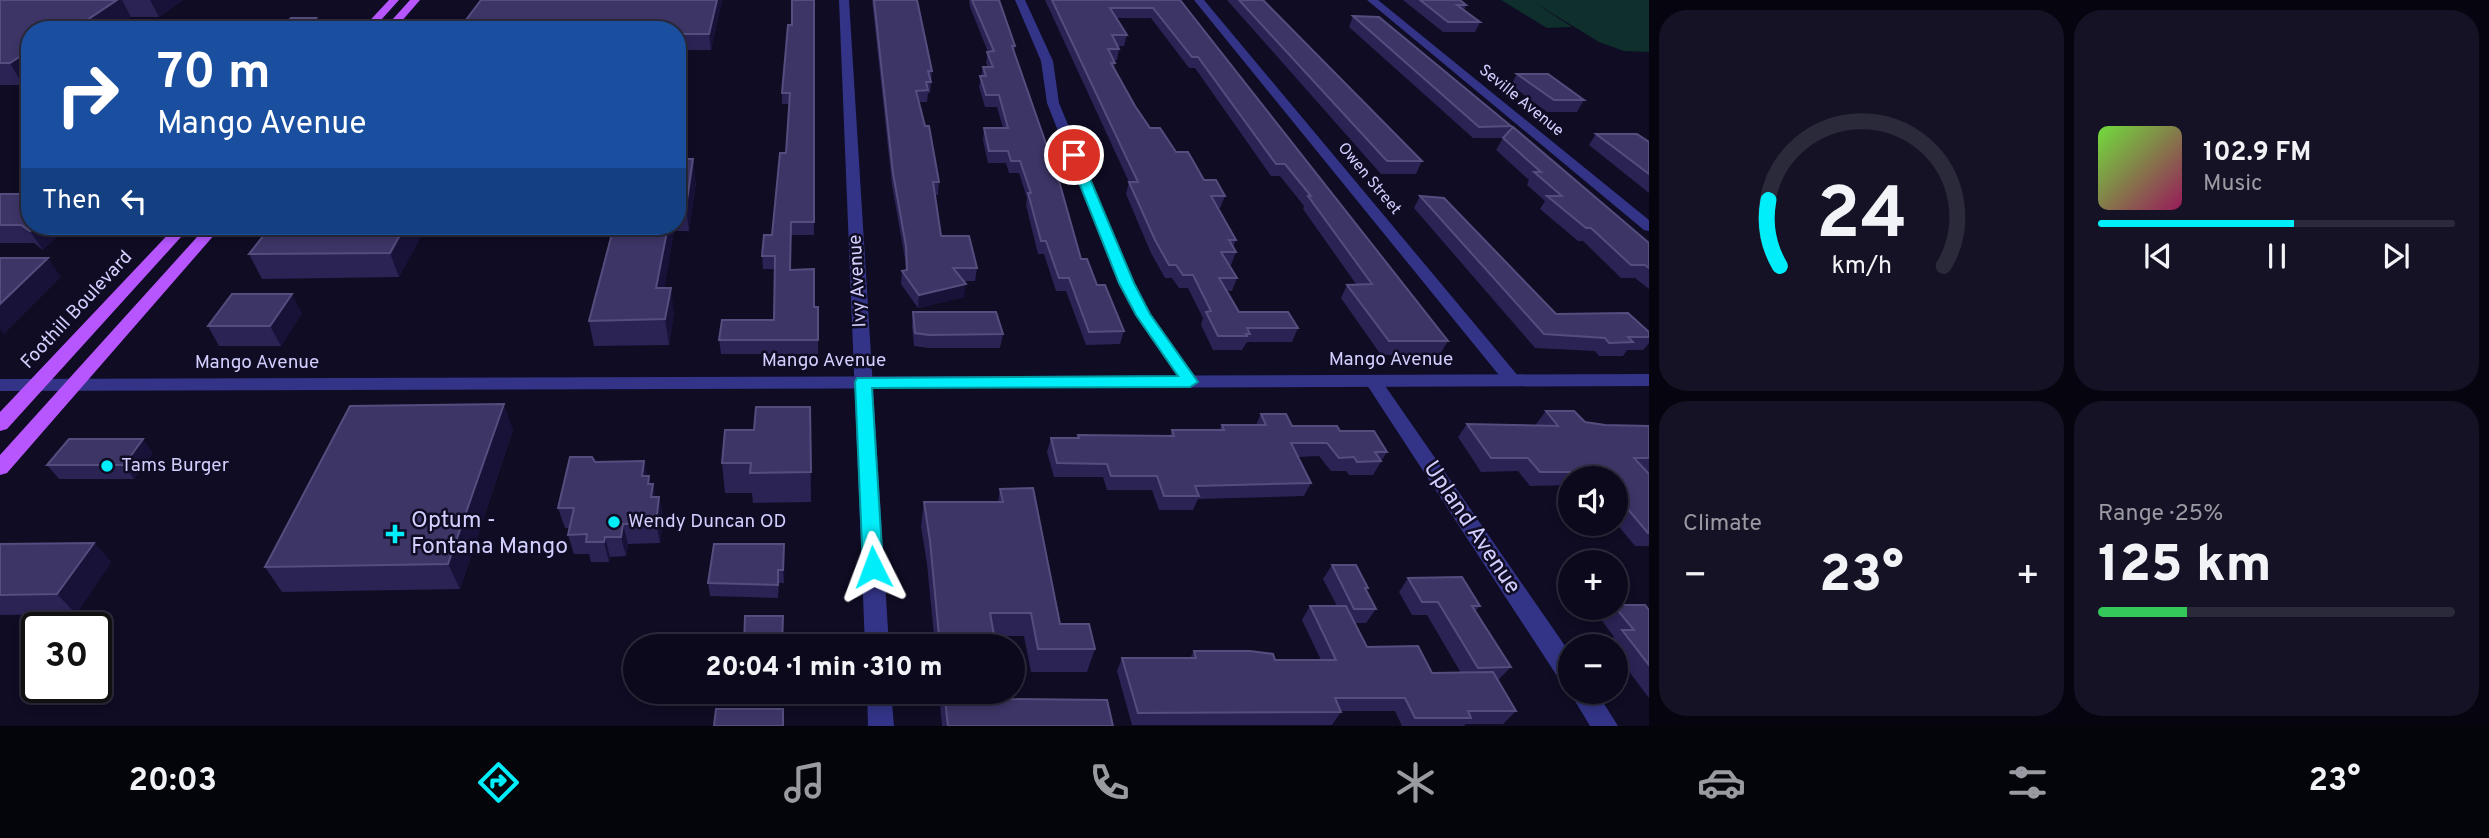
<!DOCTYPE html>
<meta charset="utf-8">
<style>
body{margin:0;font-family:Overpass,sans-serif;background:#141224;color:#f1f3f6;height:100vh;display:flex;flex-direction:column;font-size:26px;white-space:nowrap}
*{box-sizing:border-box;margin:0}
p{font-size:23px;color:#9a9aa3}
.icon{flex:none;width:38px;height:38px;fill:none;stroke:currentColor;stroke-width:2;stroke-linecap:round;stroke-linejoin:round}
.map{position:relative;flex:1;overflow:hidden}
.sheet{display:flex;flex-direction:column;gap:10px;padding:10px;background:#06050f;width:840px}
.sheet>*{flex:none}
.guide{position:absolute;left:21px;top:21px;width:665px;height:214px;border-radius:28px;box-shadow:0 4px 10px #0003,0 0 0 2px #2b2a3a;background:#1a4fa0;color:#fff;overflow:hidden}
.tools{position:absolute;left:1558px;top:466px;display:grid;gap:14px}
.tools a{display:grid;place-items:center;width:70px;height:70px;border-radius:50%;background:#0b091b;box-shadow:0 4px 10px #0003,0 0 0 2px #2b2a3a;font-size:35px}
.speed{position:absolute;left:21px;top:612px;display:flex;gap:14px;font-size:35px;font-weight:700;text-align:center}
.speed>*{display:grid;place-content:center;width:91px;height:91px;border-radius:50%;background:#0b091b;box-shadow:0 4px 10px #0003,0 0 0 2px #2b2a3a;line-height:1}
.speed .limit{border:4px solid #111;border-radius:10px;background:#fff;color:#111}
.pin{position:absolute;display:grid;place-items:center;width:60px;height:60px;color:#fff;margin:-30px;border:4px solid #fff;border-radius:50%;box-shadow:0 2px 7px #0007}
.me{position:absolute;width:77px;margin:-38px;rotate:357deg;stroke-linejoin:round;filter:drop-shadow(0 0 5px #0008)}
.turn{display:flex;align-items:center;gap:24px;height:147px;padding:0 21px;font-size:32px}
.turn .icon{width:91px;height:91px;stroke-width:2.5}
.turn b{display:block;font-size:49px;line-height:60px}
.then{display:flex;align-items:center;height:66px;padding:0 21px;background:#0003;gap:14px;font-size:26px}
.big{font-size:52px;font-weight:800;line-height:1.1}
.sheet .widget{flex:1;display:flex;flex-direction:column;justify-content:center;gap:10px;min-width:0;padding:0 24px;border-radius:28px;background:#141224}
.sheet .dial{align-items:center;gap:0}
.dial svg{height:182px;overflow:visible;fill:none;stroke:#2b2a3a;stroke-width:7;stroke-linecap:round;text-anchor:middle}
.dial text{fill:#f1f3f6;stroke:none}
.song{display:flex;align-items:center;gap:21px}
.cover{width:84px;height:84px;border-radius:10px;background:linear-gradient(135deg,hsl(100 70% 55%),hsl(330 70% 35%))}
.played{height:7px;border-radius:4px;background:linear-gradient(90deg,#00eefa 55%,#2b2a3a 55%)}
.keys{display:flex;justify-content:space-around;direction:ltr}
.heat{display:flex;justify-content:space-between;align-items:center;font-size:38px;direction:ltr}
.charge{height:10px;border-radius:5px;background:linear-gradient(90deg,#34c759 25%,#2b2a3a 0)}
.sheet .tiles{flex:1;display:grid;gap:10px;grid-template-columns:repeat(2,1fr)}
.trip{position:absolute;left:623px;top:634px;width:402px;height:70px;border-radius:35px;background:#0b091b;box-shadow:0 4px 10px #0003,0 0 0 2px #2b2a3a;font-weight:800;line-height:70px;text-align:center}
.menu{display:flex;height:112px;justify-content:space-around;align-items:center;background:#04040b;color:#9a9aa3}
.menu .icon{width:49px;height:49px}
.menu .current{color:#00eefa}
.menu b{font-size:32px;color:#f1f3f6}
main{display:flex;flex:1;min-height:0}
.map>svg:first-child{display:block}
.green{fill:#0e2f2c}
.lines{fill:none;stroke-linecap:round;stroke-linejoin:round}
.minor{fill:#333487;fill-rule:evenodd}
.tertiary{fill:#333487;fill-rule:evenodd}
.primary{fill:#b756ff;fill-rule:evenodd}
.wall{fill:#2b2354}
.shaded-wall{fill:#181239}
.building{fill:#3d3566;stroke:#544e7e;stroke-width:2}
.route{fill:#00eefa;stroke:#009ba2;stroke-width:2}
.poi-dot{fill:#00eefa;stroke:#0f0c24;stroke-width:2.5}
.labels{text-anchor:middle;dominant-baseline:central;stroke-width:5;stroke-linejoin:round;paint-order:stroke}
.far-street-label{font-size:16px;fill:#d2cfff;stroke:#0f0c24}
.street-label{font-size:19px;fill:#d2cfff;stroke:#0f0c24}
.poi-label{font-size:19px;fill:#d2cfff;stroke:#0f0c24;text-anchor:start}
.near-poi-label{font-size:23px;fill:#d2cfff;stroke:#0f0c24;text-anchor:start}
.near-street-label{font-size:23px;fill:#d2cfff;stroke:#0f0c24}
</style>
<main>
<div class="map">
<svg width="1649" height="726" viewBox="0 0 1649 726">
<rect width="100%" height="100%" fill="#0f0c24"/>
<path class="green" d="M1501 0H1649V52L1624 51 1599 42 1532 1 1572 27 1547 28Z"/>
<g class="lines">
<path class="minor" d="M839 0H849L889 646H865Z
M1015 0H1025L1053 61 1059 103 1134 283 1151 314 1199 382 1196 386H1184L1135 315 1118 283 1047 103 1041 61Z
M1194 0H1204L1519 377 1522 381 1519 385H1507Z
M1367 0H1378L1649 220V231L1644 230Z
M1373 375 1379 377 1570 653V685L1561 682 1367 385 1364 381Z
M1570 689V691H1596L1618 726H1590L1569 691Z
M867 691H891L894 726H868Z"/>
<path class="tertiary" d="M1649 374V386L0 391V379Z"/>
<path class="primary" d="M389 0H399L372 30H361Z
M410 0H420L394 30H383Z
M176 226H191L7 429 0 431V412Z
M207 226H222L7 473 0 475V455Z"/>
</g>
<path class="wall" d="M0 0H183L159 17H131L113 30H30L23 85H0Z
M722 0 711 50H677V30H460V28Z
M814 0V235H791V270L814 307H818V354H721L719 340 774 320 775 269H763L762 256 772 235 786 153 790 104H782V93L792 25Z
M872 0H917L932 71 930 93H928L927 102H919L939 182 938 195H935L941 236 977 268 975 281H964V297L918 308 901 284 902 271 906 270 905 259 892 185Z
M969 0H999L1015 46 1014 53 1081 259 1124 331 1120 344 1086 345 1066 291H1056L1044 254H1038L1026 205 1027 198 1019 173H1009L1006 163H988L983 140 984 128H1003L997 107H985L979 87 983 67H988L986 63 988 52 970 7Z
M1045 0H1180L1448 341 1440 354 1381 355 1341 298 1347 285 1356 284 1303 209 1304 206 1280 176H1271L1195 68H1189L1151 18H1117L1127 35 1124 46H1117L1119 49 1117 60H1114L1115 63 1114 68 1135 106 1150 128 1204 180 1225 196 1220 208H1218L1236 240 1233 247 1236 252 1231 265H1229L1237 278 1232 291H1227L1239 312 1298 328 1292 342H1247L1242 350H1213L1201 325 1203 318 1188 288H1179L1172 278H1165L1151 253 1126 194 1129 182Z
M1227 0H1263L1422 161 1416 174H1381Z
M1403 0H1460L1466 5 1464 10 1480 22 1475 32H1443Z
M1353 16 1511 126 1507 134 1649 243V289L1635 278H1621L1583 241H1578L1540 209 1545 201 1527 185 1529 180 1496 150 1503 138H1473L1349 27Z
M1517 74 1584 100 1577 112H1547L1511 85Z
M1596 134 1649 142V193L1589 145Z
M677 159 696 182 689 231H674L664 288 674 313 669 345 594 346 589 321 614 226H677Z
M0 194H30L43 250 34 243H0Z
M1420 196 1556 314 1649 332V343L1643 350H1627L1623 356H1599L1595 351 1535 348 1414 208Z
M420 238 399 277 262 279 249 254Z
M913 312 1003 334 1000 348H928L914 346 912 326Z
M302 313 281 346H219L208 326Z
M810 407 811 502 753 503 752 493H725L722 463 754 430Z
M1546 411 1585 422 1605 425 1649 426V472H1647L1649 474V546H1635L1615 522V478H1570V485L1530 486 1518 471 1481 472 1458 437 1467 424 1536 425V424Z
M1261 414 1292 426 1340 431 1387 452 1373 475H1349L1346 471H1331L1319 456 1298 457 1311 483 1304 496 1198 499 1193 510H1159L1152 490H1107L1103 477H1054L1047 452 1051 438H1077L1078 435 1170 436 1172 430H1219L1222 425H1256Z
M513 430 460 589 282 592 265 567Z
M153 453 134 479H59L47 465Z
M644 461 647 476 650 484H653L655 497H659L663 517 660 543 628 544 626 556 610 557 609 562H591L589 554H574L568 535 570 528H565L558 508 595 462Z
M1000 489 1060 624 1095 649 1087 672H1031L1024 636H994L996 646H935L927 564 921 526 924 502H998Z
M94 543 111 562 76 614 0 615V544Z
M784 544V583H779L778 598 710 596 708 583Z
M1332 565 1368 588 1366 591 1376 609 1366 623H1355L1367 647 1432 673H1461L1427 615H1412L1399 592 1408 578 1480 606 1475 611 1511 667 1498 680 1516 711 1503 724H1466L1464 726H1402L1395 711H1341V712L1332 725H1132L1117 671 1122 658H1190L1194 651 1275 660H1321L1302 620 1310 606H1337L1323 579Z
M1611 607 1649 610V698L1615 653V646H1610L1608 643 1614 637 1600 618Z
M939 691H1003L1005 699 1113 726H942Z"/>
<path class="shaded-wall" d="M117 0H122L131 17 113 30H72Z
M150 0H183L159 17Z
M717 0H722L711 50 709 34Z
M316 18 321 30H304Z
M30 50V80L23 85 10 63Z
M693 159 696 182 689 231 686 207Z
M37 226H70L43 250 30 231Z
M405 226H416L420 238 399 277 390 253Z
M668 226H674V231L660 313 656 288Z
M48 258 61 277 4 334 0 329V304Z
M966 284 964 297 918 308 919 295Z
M671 288 674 313 669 345 665 319Z
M292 294 302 313 281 346 270 326Z
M504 404 513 430 460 589 448 564Z
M143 439 153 453 134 479 124 465Z
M644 461 648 480 649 476 652 491 653 484 657 504 655 517 642 476Z
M659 497 663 517 660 543 656 523Z
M623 524 628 544 626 556 621 537Z
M605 537 610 557 609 562 604 542Z
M94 543 111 562 76 614 57 594Z
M784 544 785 557 784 583 783 570Z"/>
<path class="building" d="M0 0H117L72 30H30V50L10 63H0Z
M481 0H717L709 34H677V30H619L620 28H460Z
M792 0H814V222H791L790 270 814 269V307H818V340H719L722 320H774L775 256H762L764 235H772L780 153H786L790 93H782L788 25H792Z
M874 0H917L932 71H928L931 82H926L928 90 916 91 925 126H929L939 182H933L941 236H969L977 268H953L966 284 919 295 902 271 907 270 906 246 893 173Z
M972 0H999L1015 46H1012L1059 181 1081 259H1087L1097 285H1105L1124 331 1089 332 1069 278H1059L1046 241H1041L1028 193H1031L1020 161H1011L1008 151H989L984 128H1008L999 95H986L980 76H986L983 67H993L987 52 994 51Z
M1052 0H1180L1448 341H1389L1347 285 1372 284 1308 196H1311L1285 164H1276L1198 57H1192L1153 8H1110L1127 35H1112L1119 49H1108L1115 63H1111L1135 106 1150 128H1160L1176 152H1188L1204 180H1216L1225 196H1211L1236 240H1229L1236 252H1221L1237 278H1219L1239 312H1288L1298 328H1247L1250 334H1246L1247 336H1218L1206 312 1211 311 1193 275H1183L1176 265H1169L1155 240 1129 182H1138Z
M1239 0H1263L1422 161H1387Z
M1420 0H1460L1466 5H1457L1480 22H1448Z
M1353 16 1379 17 1511 126 1479 127Z
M291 18H316L304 30H278Z
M1517 74H1548L1584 100H1554Z
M1513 127 1649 243V268L1645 265H1631L1591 228H1586L1547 196H1562L1534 172H1541L1503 138Z
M1596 134H1637L1649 142V174Z
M677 159H693L686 207H677Z
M0 194H30V226H37L30 231 21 225H0Z
M1420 196 1444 198 1556 314 1628 313 1649 332V337H1628L1633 342 1609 343 1605 338 1544 334Z
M271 226H405L390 253 249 254Z
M614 226H668L656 288H671L665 319 589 321Z
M0 258H48L0 304Z
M232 294H292L270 326H208Z
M913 312H996L1003 334 929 335 915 333Z
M504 404 448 564 265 567 350 406Z
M756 407H810L811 472 750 473 751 463H722L725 430H754Z
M1546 411H1574L1585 422 1605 425 1649 426V458H1634L1649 474V533H1648L1615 494V478H1602L1597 472H1540L1528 458H1491L1467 424 1558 426Z
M1261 414H1286L1292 426H1337L1340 431H1374L1387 452H1375L1381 461 1357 462 1354 457 1339 458 1327 443H1291L1311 483 1195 486 1199 496H1164L1157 476H1111L1107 464 1057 463 1051 438H1079L1078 435 1174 436 1172 430H1224L1222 425H1266Z
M69 439H143L124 465H47Z
M570 457H592L595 462 644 461 642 476H649L648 484H653L651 497H659L656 523 623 524 621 537H605L604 542H586L587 534 568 535 574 508H558Z
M1033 488 1060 624H1089L1095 649H1038L1031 613H990L996 646H940L930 541 924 502H1003L1000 489Z
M94 543 57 594 0 595V544Z
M714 544H784L783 570H778V585L708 583Z
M1332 565H1356L1368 588H1365L1376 609H1354Z
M1462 577 1480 606H1472L1511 667 1478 668 1438 602H1422L1408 578Z
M1615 605H1645L1649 610V665L1622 630H1634L1615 607Z
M1310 606H1346L1367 647 1418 646 1432 673 1493 672 1516 711H1468L1471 718H1415L1405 698H1335L1341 712 1138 713 1122 658H1196L1194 651H1250L1273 654 1275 660H1336Z
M745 616H783L782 646H744Z
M944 691H1003L1005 699 1107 700 1113 726H948Z
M716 709H783V726H714Z"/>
<path class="route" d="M1074 151 1080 155 1134 283 1150 314 1198 382 1190 387 872 388 883 567 880 573H866L863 567 855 382 857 378 1178 376 1136 315 1119 283 1068 155Z"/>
<g class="poi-dot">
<circle cx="107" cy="466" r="7"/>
<circle cx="614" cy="522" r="7"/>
<path d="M391.5 523.5h7v7h7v7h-7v7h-7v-7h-7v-7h7z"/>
</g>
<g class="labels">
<g class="far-street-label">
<text transform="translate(1521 101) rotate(39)">Seville Avenue</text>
<text transform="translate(1369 179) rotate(50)">Owen Street</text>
</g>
<g class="street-label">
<text transform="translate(858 281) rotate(-93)">Ivy Avenue</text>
<text transform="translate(77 310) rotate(-47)">Foothill Boulevard</text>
<text x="1391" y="360">Mango Avenue</text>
<text x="824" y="361">Mango Avenue</text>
<text x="257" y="363">Mango Avenue</text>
</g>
<g class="poi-label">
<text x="121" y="466">Tams Burger</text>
<text x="628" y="522">Wendy Duncan OD</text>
</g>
<g class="near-poi-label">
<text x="411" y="521">Optum -<tspan x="411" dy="26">Fontana Mango</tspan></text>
</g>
<g class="near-street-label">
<text transform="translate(1471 528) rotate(56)">Upland Avenue</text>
</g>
</g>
</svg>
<div class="tools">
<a><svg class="icon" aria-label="sound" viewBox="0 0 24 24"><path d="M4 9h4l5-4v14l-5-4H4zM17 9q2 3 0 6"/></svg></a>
<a>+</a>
<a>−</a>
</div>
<div class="speed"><div class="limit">30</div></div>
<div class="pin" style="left:1074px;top:155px;background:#d93025"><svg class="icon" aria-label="arrive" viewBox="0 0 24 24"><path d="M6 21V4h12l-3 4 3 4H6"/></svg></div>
<svg class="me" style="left:873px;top:567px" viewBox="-20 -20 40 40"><path d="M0-17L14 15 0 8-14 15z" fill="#00eefa" stroke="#fff" stroke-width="4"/></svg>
<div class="trip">20:04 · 1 min · 310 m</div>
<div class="guide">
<div class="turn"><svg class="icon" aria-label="right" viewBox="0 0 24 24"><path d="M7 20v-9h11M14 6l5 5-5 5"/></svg><div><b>70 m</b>Mango Avenue</div></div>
<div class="then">Then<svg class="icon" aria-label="left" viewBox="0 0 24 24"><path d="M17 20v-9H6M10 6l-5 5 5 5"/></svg></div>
</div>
</div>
<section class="sheet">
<div class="tiles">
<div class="widget dial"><svg viewBox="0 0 100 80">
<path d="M14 69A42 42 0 1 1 86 69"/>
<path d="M14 69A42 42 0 0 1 9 40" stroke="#00eefa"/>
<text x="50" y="56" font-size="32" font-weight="700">24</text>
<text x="50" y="72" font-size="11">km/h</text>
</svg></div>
<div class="widget">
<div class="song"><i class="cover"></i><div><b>102.9 FM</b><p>Music</p></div></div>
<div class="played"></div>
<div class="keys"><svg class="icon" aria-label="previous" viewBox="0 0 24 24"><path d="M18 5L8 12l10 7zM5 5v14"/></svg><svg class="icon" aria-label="pause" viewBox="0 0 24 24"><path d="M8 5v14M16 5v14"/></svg><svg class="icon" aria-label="next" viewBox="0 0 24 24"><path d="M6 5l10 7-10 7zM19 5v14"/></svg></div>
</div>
<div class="widget"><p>Climate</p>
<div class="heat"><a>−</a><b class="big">23°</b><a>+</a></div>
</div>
<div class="widget"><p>Range · 25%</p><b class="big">125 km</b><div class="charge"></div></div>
</div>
</section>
</main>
<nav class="menu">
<b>20:03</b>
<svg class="icon current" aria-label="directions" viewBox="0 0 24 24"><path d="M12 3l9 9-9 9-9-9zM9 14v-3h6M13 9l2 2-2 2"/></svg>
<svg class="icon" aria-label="music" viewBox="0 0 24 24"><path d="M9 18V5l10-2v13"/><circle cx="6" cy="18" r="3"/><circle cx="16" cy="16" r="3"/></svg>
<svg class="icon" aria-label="phone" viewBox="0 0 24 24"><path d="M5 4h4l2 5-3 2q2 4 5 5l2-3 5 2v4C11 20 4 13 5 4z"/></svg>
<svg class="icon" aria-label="climate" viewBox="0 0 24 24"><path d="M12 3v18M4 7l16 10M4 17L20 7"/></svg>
<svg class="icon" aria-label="car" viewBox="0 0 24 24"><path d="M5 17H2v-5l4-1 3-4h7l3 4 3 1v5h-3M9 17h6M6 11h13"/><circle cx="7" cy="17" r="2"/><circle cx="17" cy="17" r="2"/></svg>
<svg class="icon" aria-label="filters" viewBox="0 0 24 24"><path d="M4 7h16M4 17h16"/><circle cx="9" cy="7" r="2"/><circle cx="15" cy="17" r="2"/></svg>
<b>23°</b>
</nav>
